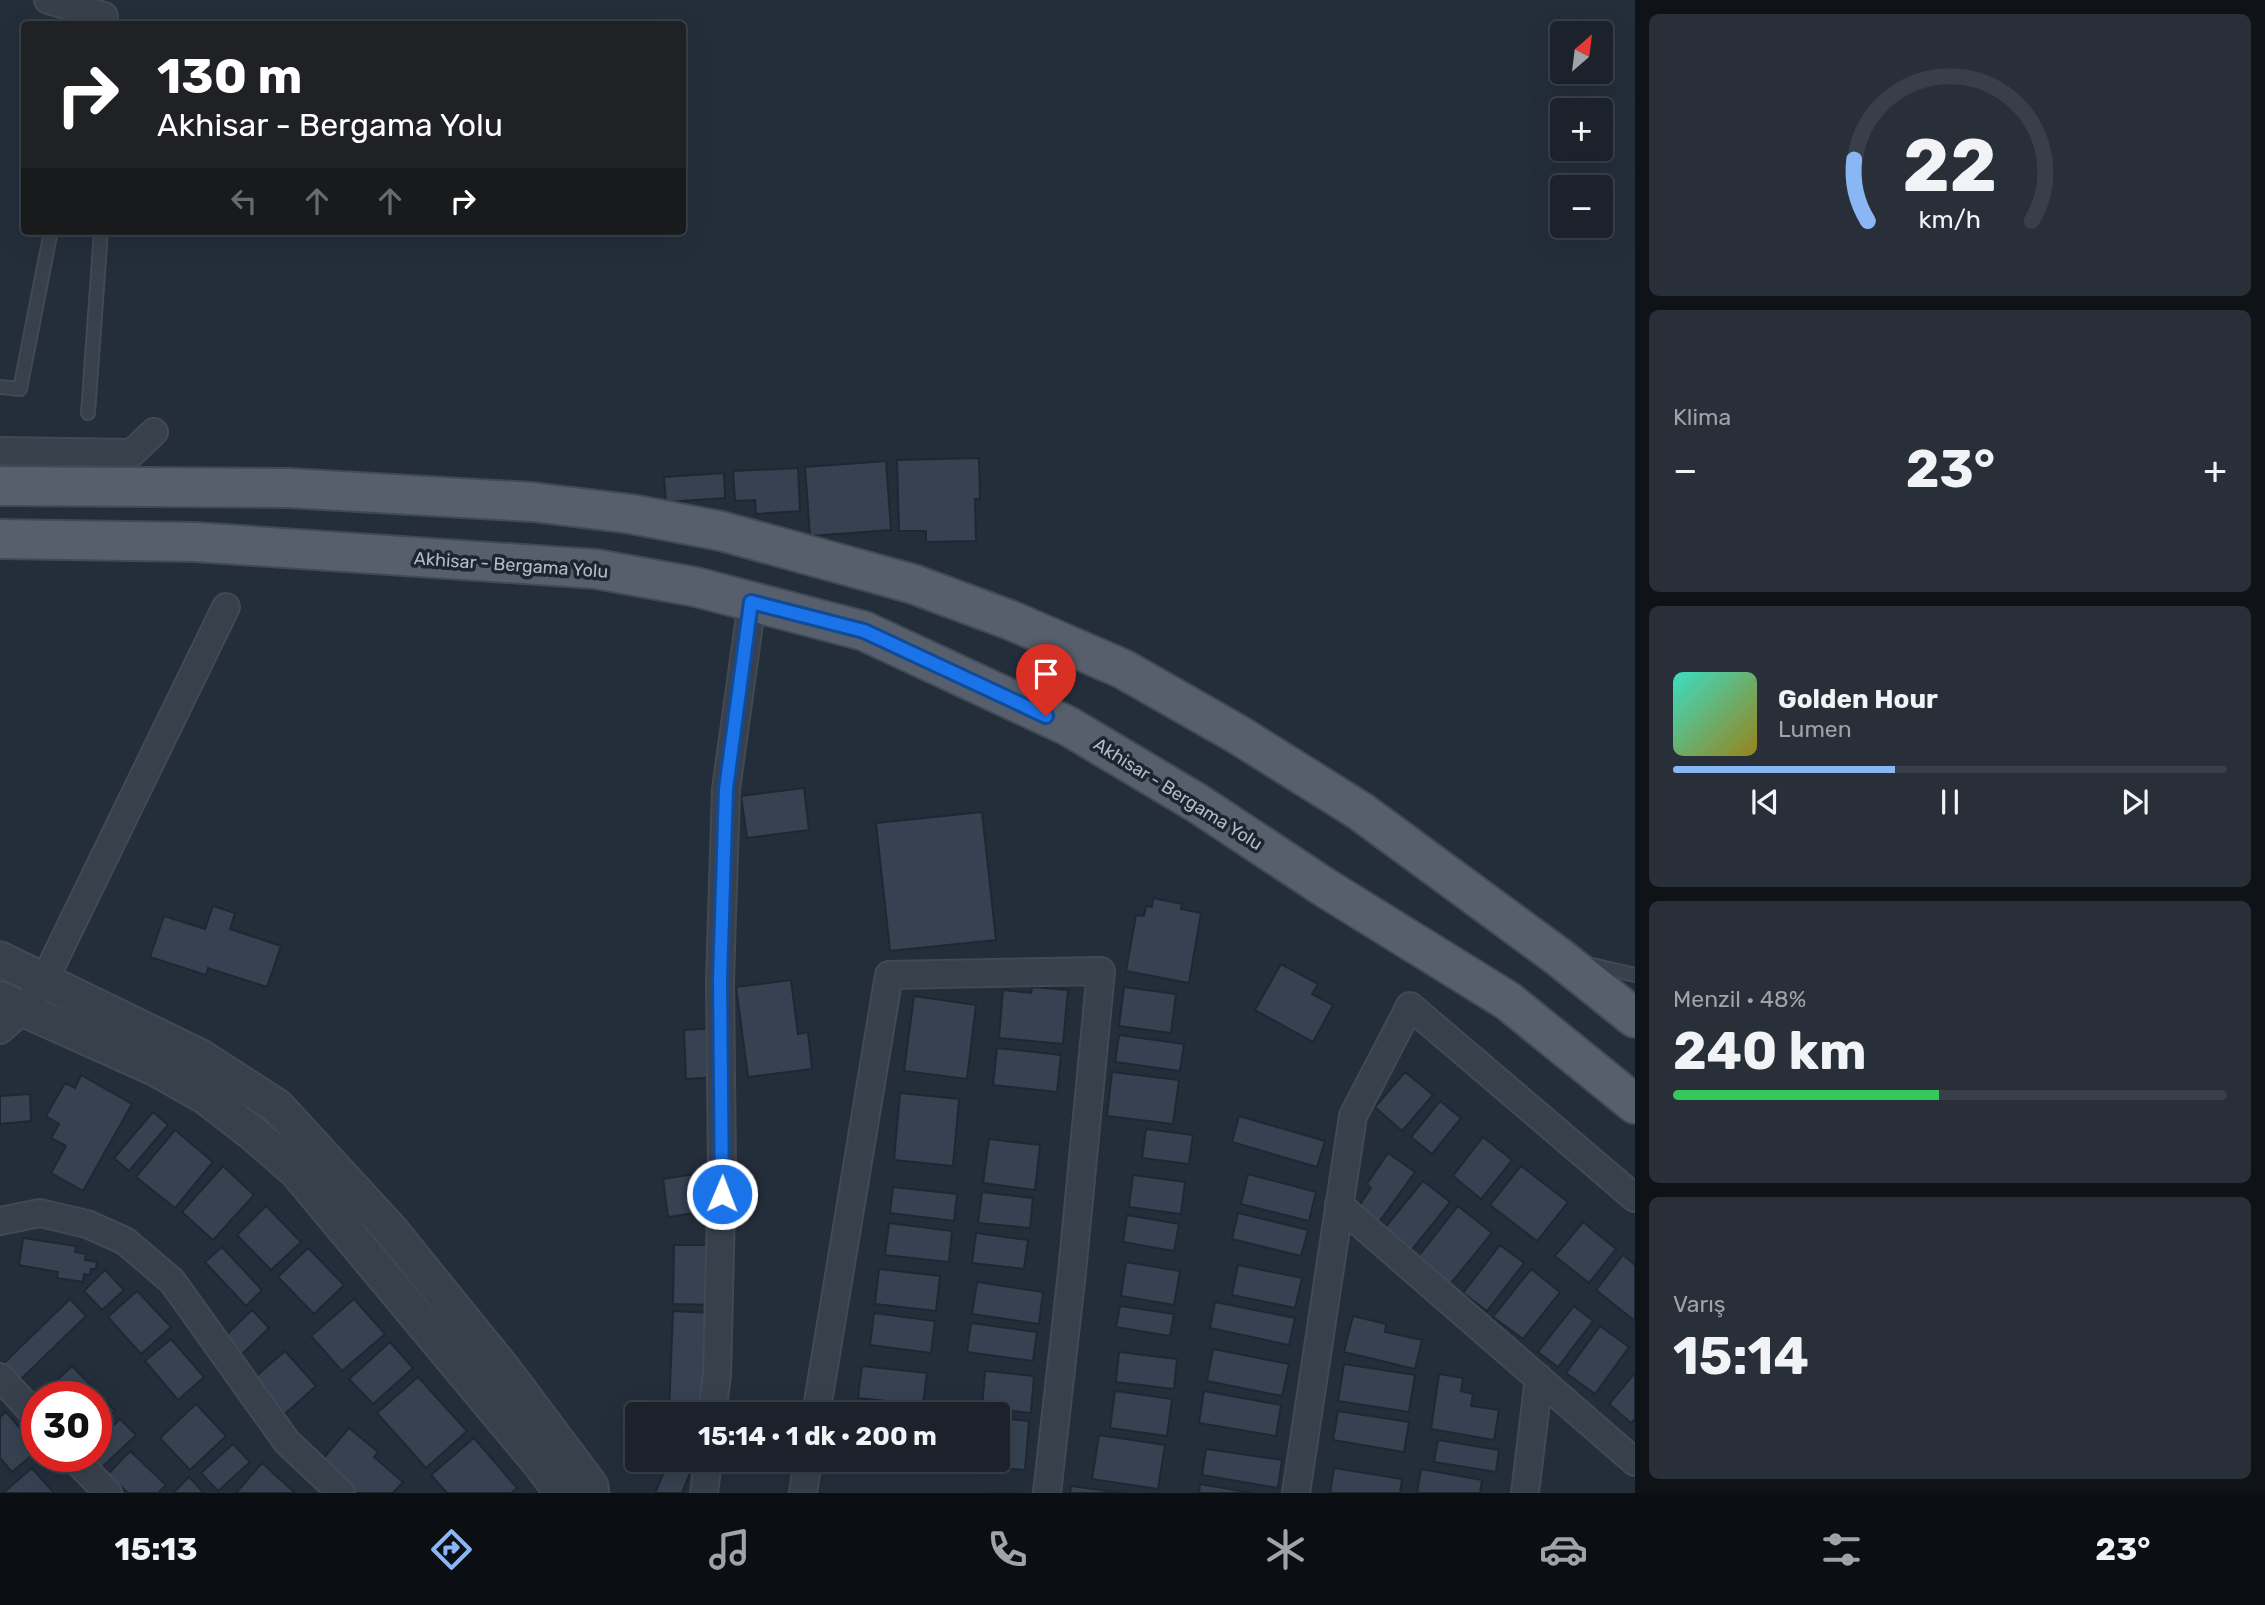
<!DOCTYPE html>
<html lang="tr">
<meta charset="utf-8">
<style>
body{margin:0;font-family:Rubik,sans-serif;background:#282f38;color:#f1f3f6;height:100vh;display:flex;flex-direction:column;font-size:26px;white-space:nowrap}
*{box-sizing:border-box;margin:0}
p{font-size:23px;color:#a0a4a9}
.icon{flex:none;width:38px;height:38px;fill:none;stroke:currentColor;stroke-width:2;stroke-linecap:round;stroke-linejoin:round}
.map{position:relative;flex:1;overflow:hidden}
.drawer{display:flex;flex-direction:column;gap:14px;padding:14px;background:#0f1318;width:630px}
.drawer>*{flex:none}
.banner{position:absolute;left:21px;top:21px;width:665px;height:214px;border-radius:7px;box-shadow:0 7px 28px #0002,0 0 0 2px #393f48;background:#202124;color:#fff;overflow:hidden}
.needle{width:46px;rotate:28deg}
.controls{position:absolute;left:1550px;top:21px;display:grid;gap:14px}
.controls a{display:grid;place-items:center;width:63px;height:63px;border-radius:7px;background:#1b222c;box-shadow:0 7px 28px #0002,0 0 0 2px #393f48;font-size:35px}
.speed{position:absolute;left:21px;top:1381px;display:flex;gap:14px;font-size:35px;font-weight:700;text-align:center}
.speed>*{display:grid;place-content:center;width:91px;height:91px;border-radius:50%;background:#1b222c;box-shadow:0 7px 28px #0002,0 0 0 2px #393f48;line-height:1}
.speed .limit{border:10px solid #d22;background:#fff;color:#111}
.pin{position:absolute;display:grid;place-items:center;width:60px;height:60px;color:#fff;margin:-72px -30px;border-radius:50% 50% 50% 0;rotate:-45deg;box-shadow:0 0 7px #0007}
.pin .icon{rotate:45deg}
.me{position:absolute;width:77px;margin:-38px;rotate:1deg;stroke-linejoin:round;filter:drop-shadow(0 0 5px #0008)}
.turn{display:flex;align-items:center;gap:24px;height:147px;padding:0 21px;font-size:32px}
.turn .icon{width:91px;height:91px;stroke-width:2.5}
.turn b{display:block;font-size:49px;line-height:60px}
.lanes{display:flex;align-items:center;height:66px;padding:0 21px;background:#0003;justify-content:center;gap:35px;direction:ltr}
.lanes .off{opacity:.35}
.big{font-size:52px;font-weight:700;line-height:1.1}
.drawer .card{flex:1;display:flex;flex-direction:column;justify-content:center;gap:10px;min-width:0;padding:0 24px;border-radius:10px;background:#282f38}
.drawer .dial{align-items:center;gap:0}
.dial svg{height:182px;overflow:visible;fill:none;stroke:#393f48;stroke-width:7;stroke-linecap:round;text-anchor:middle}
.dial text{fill:#f1f3f6;stroke:none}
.song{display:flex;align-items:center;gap:21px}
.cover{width:84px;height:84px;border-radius:10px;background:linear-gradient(135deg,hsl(170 70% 55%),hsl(50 70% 35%))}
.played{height:7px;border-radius:4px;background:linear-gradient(90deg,#8bb6f4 40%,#393f48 40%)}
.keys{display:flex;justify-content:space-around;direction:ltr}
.heat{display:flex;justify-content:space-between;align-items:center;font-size:38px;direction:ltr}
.charge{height:10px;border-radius:5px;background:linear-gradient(90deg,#34c759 48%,#393f48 0)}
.trip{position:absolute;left:625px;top:1402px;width:385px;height:70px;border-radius:7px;background:#1b222c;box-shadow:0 7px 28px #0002,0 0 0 2px #393f48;font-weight:700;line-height:70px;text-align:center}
.dock{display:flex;height:112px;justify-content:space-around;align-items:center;background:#0b0e12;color:#a0a4a9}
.dock .icon{width:49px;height:49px}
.dock .active{color:#8bb6f4}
.dock b{font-size:32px;color:#f1f3f6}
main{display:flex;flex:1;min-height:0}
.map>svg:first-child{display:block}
.building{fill:#364252;stroke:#1f2732;stroke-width:2}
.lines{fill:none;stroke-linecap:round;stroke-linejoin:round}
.service-casing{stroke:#414954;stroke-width:16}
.minor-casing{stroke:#414954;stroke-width:30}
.tertiary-casing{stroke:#414954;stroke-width:37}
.primary-casing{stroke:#414954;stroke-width:42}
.service{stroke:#38404b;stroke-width:12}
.minor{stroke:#38404b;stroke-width:26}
.tertiary{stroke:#38404b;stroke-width:33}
.primary{stroke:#565f6b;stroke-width:38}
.route-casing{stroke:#114b97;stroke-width:18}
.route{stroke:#1a73e8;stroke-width:12}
.labels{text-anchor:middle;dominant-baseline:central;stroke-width:7;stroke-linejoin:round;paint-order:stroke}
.street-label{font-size:18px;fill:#b3bbc7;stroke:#1d2530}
</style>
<main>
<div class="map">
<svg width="1635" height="1493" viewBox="0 0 1635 1493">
<rect width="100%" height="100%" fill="#242e3b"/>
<path class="building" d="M979 458 980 499H975L976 541 926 542V531H899L897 460Z
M886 461 891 530 810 536 805 467Z
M798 468 800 511 756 514 755 500 735 501 733 471Z
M724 473 725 498 666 502 664 477Z
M804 788 809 830 747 838 741 796Z
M982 812 996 940 890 951 876 823Z
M1153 898 1182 904 1181 909 1201 913 1189 983 1126 971 1136 915 1144 916 1146 906 1152 907Z
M213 906 235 913 230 929 281 946 267 987 208 968 206 975 150 957 164 916 205 929Z
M1281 964 1318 984 1312 994 1333 1005 1313 1042 1255 1010Z
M791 980 798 1034 808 1032 812 1069 748 1077 736 987Z
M1032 987 1068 990 1063 1044 999 1038 1003 990 1031 993Z
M1124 987 1176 994 1171 1033 1119 1026Z
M914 996 976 1005 967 1079 904 1071Z
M716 1028 718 1077 686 1079 684 1030Z
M1119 1035 1184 1044 1180 1071 1115 1062Z
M997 1048 1061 1055 1057 1092 993 1085Z
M1112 1072 1179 1080 1173 1124 1107 1116Z
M1405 1072 1433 1095 1402 1131 1375 1107Z
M81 1075 132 1104 83 1191 51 1173 66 1146 51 1138 59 1124 46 1116 65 1083 75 1088Z
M900 1093 959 1099 953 1166 894 1160Z
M30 1094 31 1121 0 1124V1096Z
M1440 1101 1461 1118 1432 1154 1411 1137Z
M153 1112 168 1125 129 1171 114 1158Z
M1239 1116 1325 1141 1317 1167 1232 1142Z
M1146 1129 1193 1135 1189 1164 1142 1158Z
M175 1130 213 1162 175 1208 136 1177Z
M1483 1137 1512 1160 1481 1199 1453 1176Z
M989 1139 1040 1145 1035 1190 983 1183Z
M1388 1153 1415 1172 1374 1229 1353 1215 1371 1188 1367 1184Z
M223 1166 254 1195 213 1240 182 1212Z
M1521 1166 1568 1202 1537 1241 1490 1205Z
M702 1173 708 1211 668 1217 663 1179Z
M1248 1174 1316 1192 1309 1221 1241 1204Z
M1133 1175 1185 1182 1181 1214 1129 1207Z
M1423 1181 1450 1202 1406 1257 1379 1235Z
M893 1187 957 1194 954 1221 890 1213Z
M982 1192 1033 1198 1030 1228 978 1223Z
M266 1206 301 1242 271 1270 237 1235Z
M1458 1206 1492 1233 1447 1288 1414 1262Z
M1238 1213 1308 1230 1301 1256 1232 1239Z
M1127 1215 1179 1224 1174 1251 1123 1242Z
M1583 1222 1616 1249 1589 1283 1555 1256Z
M889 1223 952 1231 949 1262 885 1255Z
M976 1233 1028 1240 1024 1269 972 1263Z
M23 1238 76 1246 75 1252 86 1254 85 1260 97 1262 96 1269H91L90 1275 84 1274 83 1282 57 1278 58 1272 19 1265Z
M674 1245H716V1305L673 1304Z
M1500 1245 1524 1263 1487 1311 1463 1293Z
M222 1247 262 1290 246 1306 205 1262Z
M308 1248 344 1285 314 1314 278 1277Z
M1623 1255 1635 1265V1321L1596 1290Z
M1126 1262 1180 1271 1174 1305 1121 1296Z
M1238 1265 1302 1278 1295 1308 1232 1295Z
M879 1269 940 1276 936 1311 875 1304Z
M1531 1269 1560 1292 1523 1339 1493 1317Z
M105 1270 124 1290 102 1310 84 1291Z
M977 1282 1043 1292 1039 1324 972 1314Z
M137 1291 171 1327 141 1354 108 1317Z
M70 1299 86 1316 19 1381 3 1364Z
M354 1299 385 1334 342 1371 311 1336Z
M1215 1302 1295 1318 1289 1345 1210 1328Z
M1120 1306 1174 1314 1170 1336 1116 1327Z
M1574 1306 1593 1321 1558 1367 1538 1352Z
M252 1310 269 1328 239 1357 222 1339Z
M673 1311 715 1313 711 1414 669 1412Z
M874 1313 935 1321 931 1353 870 1345Z
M1353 1316 1386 1324 1385 1332 1422 1340 1415 1369 1344 1352Z
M971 1323 1037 1332 1033 1361 967 1352Z
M1600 1326 1629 1347 1595 1394 1566 1373Z
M171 1339 204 1377 178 1400 145 1361Z
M390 1342 413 1368 373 1404 349 1379Z
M1213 1349 1289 1364 1282 1396 1207 1381Z
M285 1351 316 1386 277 1421 246 1385Z
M1119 1352 1177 1359 1174 1389 1116 1382Z
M1344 1364 1415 1375 1409 1412 1338 1401Z
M72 1366 115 1411 96 1429V1396H40Z
M862 1366 927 1373 923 1405 858 1398Z
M985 1371 1034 1376 1031 1413 982 1408Z
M1635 1373V1419L1631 1423 1609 1404Z
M1439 1374 1463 1378 1461 1391 1473 1394 1471 1406 1499 1410 1494 1440 1431 1429Z
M418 1377 467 1431 426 1468 377 1413Z
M1115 1391 1172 1399 1167 1436 1110 1428Z
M1204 1391 1281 1405 1276 1436 1199 1423Z
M196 1404 226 1436 190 1470 160 1438Z
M858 1406 925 1414H857Z
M1338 1411 1409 1422 1404 1452 1333 1440Z
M6 1412 37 1448V1451L12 1472 0 1458V1417Z
M998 1418 1029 1421 1025 1470 956 1464V1460H998Z
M120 1419 136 1435 98 1471 84 1456H96V1442Z
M349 1428 378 1452 374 1457 403 1482 393 1493H349L317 1466Z
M1099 1435 1165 1445 1158 1489 1092 1479Z
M474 1438 517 1488 511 1493H447L431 1475Z
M1438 1440 1499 1450 1496 1472 1434 1462Z
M233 1444 250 1462 218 1491 201 1473Z
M1206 1449 1282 1460 1278 1488 1202 1475Z
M130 1451 166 1485 158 1493H128L108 1474Z
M669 1460H695L682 1493H655Z
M262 1463 295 1493H236Z
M32 1468 54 1493H3Z
M1334 1468 1402 1479 1400 1493H1330Z
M1421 1469 1482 1480 1480 1493H1417Z
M189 1477 204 1493H173Z
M1200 1484 1252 1493H1199Z
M1071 1486 1122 1493H1070Z"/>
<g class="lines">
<g class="service-casing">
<path id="service" d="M0 387 20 389 51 231
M88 413 101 231
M1588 964 1635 975"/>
</g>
<g class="minor-casing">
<path id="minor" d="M48 0 104 16
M0 451 132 453 154 432
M0 1030 23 1010 44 981 226 607
M1339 1205 1635 1462
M0 1221 40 1213 87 1224 125 1241 172 1281 287 1442 341 1493
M0 1377 37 1417
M712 1414 717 1375 722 1168 720 980 726 789 752 602
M816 1414 889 975 1101 971 1072 1272 1047 1493
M72 1456 108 1493
M704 1493 708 1460
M803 1493 808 1460
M1296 1493 1353 1116 1410 1006 1635 1198
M1525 1493 1539 1378"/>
</g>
<g class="tertiary-casing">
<path id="tertiary" d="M0 959 201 1057 277 1106 390 1229 505 1371 591 1486 592 1493
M0 999 154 1068 207 1098 251 1132 296 1171 541 1465 562 1493"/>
</g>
<g class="primary-casing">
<path id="primary" d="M0 486 289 488 532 502 631 514 721 531 913 584 1010 620 1123 669 1237 734 1360 811 1560 958 1635 1018
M0 539 195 542 596 569 696 587 864 631 1068 726 1197 803 1324 887 1508 1001 1635 1104"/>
</g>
<use href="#service" class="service"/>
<use href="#minor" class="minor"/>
<use href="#tertiary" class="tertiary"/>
<use href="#primary" class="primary"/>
</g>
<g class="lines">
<g class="route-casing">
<path id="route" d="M722 1194 720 980 726 789 751 602 864 631 1046 716"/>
</g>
<use href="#route" class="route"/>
</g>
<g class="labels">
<g class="street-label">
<text transform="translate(511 565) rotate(4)">Akhisar - Bergama Yolu</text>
<text transform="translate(1178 794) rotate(32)">Akhisar - Bergama Yolu</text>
</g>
</g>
</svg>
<div class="controls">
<a><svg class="needle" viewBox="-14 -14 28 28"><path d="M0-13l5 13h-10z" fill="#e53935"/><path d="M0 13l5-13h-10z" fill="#a0a4a9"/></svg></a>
<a>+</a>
<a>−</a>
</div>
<div class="speed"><div class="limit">30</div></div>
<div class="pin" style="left:1046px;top:716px;background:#d93025"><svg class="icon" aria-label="arrive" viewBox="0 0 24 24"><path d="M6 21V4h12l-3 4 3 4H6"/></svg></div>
<svg class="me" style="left:722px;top:1194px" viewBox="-20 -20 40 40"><circle r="17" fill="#1a73e8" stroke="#fff" stroke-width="3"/><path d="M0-11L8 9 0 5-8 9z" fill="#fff"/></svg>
<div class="trip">15:14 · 1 dk · 200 m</div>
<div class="banner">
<div class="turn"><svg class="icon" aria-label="right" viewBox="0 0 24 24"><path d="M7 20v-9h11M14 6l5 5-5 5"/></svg><div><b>130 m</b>Akhisar - Bergama Yolu</div></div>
<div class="lanes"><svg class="icon off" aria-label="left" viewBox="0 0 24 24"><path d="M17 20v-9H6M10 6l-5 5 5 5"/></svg><svg class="icon off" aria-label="ahead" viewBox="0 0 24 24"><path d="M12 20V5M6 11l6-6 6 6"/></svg><svg class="icon off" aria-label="ahead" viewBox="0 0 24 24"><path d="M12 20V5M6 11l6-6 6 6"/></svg><svg class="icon" aria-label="right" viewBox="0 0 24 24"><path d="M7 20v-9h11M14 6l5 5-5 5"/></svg></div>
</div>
</div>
<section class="drawer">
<div class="card dial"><svg viewBox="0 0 100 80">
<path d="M14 69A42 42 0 1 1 86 69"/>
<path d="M14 69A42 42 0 0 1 8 42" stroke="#8bb6f4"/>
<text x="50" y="56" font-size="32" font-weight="700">22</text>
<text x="50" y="72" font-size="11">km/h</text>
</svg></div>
<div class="card"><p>Klima</p>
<div class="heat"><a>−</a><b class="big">23°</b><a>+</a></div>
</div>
<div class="card">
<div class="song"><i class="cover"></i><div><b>Golden Hour</b><p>Lumen</p></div></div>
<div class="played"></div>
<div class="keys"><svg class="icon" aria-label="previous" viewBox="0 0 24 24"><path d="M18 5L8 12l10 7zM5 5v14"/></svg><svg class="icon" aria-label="pause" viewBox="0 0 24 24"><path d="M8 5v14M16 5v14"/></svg><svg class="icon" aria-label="next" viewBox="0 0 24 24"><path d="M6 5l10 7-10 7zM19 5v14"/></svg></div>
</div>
<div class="card"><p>Menzil · 48%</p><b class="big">240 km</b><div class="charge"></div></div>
<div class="card"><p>Varış</p><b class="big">15:14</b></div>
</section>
</main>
<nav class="dock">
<b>15:13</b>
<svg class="icon active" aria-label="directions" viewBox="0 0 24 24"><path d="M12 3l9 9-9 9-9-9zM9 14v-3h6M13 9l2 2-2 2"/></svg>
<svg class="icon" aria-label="music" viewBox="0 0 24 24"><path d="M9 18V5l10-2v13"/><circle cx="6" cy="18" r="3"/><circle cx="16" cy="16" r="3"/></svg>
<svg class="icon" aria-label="phone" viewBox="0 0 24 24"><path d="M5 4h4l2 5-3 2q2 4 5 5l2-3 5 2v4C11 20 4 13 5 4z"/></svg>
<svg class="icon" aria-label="climate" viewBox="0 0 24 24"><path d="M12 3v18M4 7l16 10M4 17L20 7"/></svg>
<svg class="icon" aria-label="car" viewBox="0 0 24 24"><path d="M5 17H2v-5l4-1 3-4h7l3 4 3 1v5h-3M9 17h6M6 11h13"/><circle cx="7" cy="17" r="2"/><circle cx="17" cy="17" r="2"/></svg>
<svg class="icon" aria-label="filters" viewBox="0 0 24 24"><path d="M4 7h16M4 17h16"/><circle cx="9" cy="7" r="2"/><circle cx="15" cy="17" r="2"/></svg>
<b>23°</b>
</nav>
